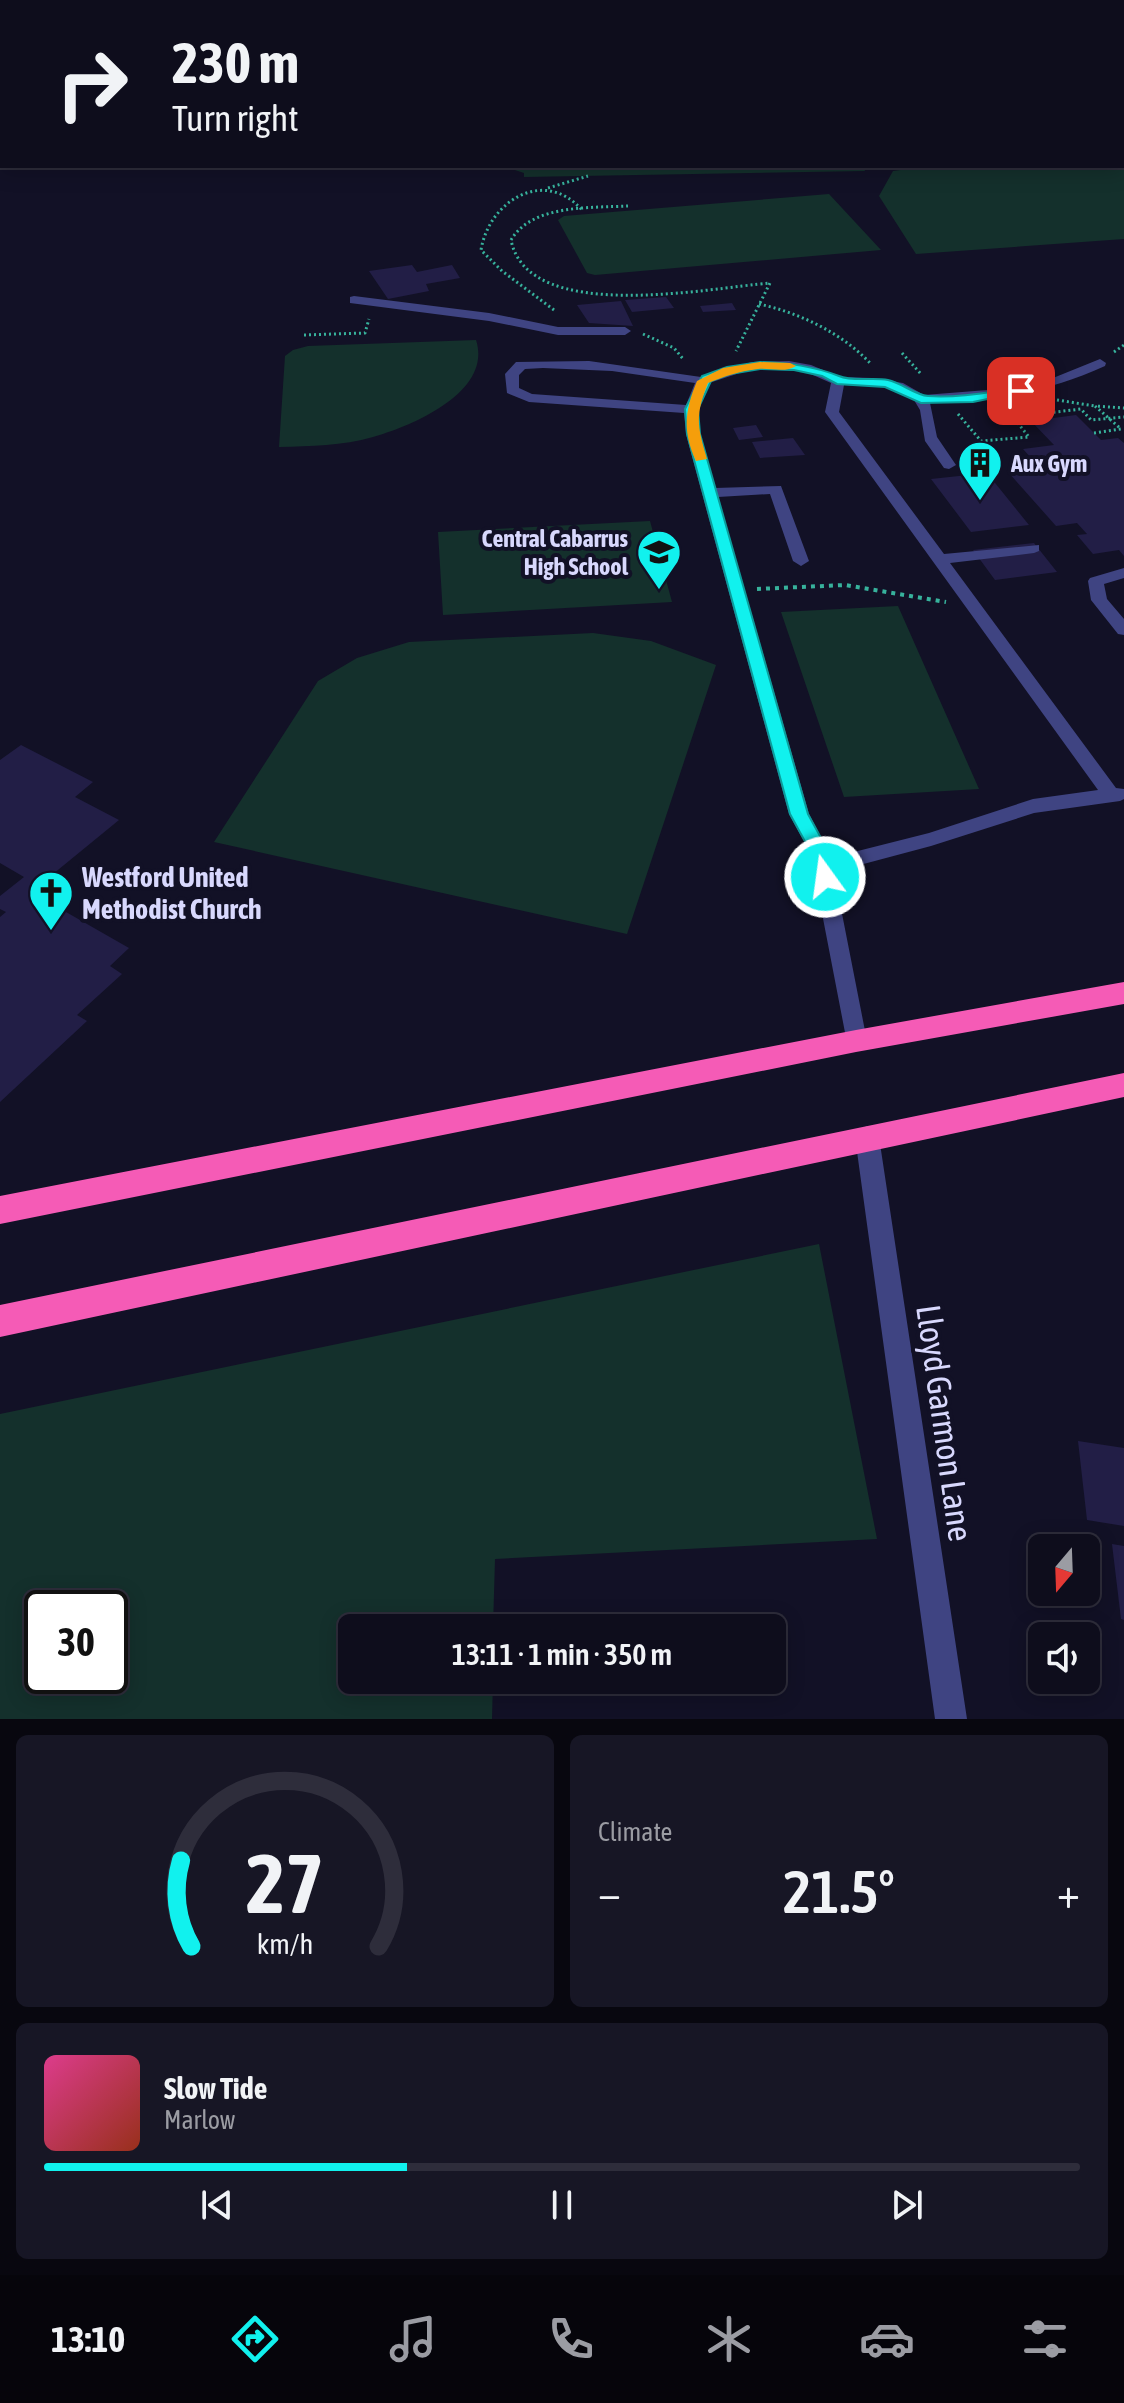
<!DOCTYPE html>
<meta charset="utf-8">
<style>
body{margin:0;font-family:"Asap Condensed",sans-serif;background:#171625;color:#f1f3f6;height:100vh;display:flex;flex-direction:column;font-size:30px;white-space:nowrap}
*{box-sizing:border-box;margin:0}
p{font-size:26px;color:#9b9ca3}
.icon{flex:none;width:44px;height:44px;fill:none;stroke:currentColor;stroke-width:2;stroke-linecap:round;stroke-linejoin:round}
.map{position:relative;height:1719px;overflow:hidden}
.sheet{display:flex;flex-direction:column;gap:16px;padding:16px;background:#08070f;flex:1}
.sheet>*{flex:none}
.guide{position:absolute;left:0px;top:0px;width:1124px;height:168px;box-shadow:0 4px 20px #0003,0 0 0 2px #2e2d3b;background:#0e0d1c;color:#f1f3f6;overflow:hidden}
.needle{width:52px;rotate:199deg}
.tools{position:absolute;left:1028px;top:1534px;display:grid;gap:16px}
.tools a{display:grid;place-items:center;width:72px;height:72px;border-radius:12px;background:#0e0d1c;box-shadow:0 4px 20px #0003,0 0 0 2px #2e2d3b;font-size:40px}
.speed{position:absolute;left:24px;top:1590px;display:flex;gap:16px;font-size:40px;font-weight:700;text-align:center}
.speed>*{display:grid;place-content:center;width:104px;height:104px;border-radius:50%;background:#0e0d1c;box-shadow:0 4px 20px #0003,0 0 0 2px #2e2d3b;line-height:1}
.speed .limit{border:4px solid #111;border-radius:12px;background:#fff;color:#111}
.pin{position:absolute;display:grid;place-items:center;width:68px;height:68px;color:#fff;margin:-34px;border-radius:16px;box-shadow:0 4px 12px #0006}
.me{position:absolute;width:88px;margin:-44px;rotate:346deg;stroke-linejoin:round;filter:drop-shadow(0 0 6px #0008)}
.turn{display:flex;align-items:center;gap:28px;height:168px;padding:0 40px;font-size:36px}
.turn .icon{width:104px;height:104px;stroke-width:2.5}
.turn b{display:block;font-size:56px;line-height:68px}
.big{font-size:60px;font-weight:600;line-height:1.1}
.sheet .card{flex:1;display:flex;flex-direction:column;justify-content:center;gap:12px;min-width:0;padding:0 28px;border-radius:12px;background:#171625}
.sheet .dial{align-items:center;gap:0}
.dial svg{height:208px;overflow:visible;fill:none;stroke:#2e2d3b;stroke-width:7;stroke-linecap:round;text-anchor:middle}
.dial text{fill:#f1f3f6;stroke:none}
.song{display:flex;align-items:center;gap:24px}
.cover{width:96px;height:96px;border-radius:12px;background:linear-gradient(135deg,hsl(330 70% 55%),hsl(10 70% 35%))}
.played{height:8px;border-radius:4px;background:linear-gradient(90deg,#11f1ee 35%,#2e2d3b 35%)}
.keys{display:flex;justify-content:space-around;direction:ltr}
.heat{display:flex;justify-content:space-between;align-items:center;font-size:44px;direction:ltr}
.sheet .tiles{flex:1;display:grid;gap:16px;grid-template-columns:1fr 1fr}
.card:last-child{grid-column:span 2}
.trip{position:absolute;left:338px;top:1614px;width:448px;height:80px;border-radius:12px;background:#0e0d1c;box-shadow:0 4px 20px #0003,0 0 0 2px #2e2d3b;font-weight:600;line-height:80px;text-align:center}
.menu{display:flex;height:128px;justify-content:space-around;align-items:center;background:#06050b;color:#9b9ca3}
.menu .icon{width:56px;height:56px}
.menu .selected{color:#11f1ee}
.menu b{font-size:36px;color:#f1f3f6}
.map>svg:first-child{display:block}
.green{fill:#14302c;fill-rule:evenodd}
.building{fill:#221e46}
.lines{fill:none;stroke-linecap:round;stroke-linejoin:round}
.path-far1{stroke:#37b29c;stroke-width:3;stroke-dasharray:2 3;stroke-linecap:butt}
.path{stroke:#37b29c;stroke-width:4;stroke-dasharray:4 5;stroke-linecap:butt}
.minor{fill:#3f4482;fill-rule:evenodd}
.highway{fill:#f55bb6;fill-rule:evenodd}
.route{fill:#11f1ee;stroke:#0b9d9b;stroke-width:2}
.slow{fill:#f59e0b}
.labels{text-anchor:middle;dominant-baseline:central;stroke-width:8;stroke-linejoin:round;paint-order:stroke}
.far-poi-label{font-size:24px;font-weight:bold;fill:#d8d8fd;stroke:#121126;text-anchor:start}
.poi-label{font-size:28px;font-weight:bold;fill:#d8d8fd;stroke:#121126;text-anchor:start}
.near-street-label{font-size:34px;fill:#d8d8fd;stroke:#121126}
</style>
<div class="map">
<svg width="1124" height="1719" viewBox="0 0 1124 1719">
<rect width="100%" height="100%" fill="#121126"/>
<path class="green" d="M961 0H1124V239L916 254 879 196 893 171 930 166H1122V2H957Z
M503 166 576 170 863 166 865 171 524 177V173Z
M829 194 881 250 595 275 587 273 558 220 564 216Z
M476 340C493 392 412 426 373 437 342 446 311 446 279 447L285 356 293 350 308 346Z
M650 521 672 602 443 615 438 532Z
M898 606 979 789 844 797 781 612Z
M593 633 651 641 716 665 627 934 214 842 318 681 357 658 409 642Z
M819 1244 877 1539 495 1559 493 1628H352V1680H493L492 1719H0V1414ZM42 1608H110V1676H42Z"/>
<path class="building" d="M412 265 417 272 452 265 460 278 426 284 429 291 388 299 369 271Z
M666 297 674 308 632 312 625 300Z
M621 301 633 326 589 323 577 305Z
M732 303 736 310 703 312 700 306Z
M1076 415 1101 440 1118 438 1124 443V556L1119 550 1093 554 1077 535 1087 534 1077 523 1056 526 1009 473 1041 469 1023 449 1054 445 1031 421Z
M756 425 763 437 739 440 733 428Z
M793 438 805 455 760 458 752 442Z
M987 473 1029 525 971 532 931 479Z
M1034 543 1057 572 995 580 973 550Z
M21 745 93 782 75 797 119 820 31 892 129 948 110 966 122 974 77 1015 87 1021 0 1102V917L6 912 0 909V896L24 877 0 863V760Z
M1078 1441 1124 1448V1526L1087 1520Z
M1112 1544 1124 1546V1620L1121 1619Z"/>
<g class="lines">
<path class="path-far1" d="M548 188 588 176
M628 206C591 208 532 204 511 240 528 325 708 288 770 283L736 351
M759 304C800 313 842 333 871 364
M554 310 502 271 481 250C489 201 544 167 582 210
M643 334 674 348 684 360
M304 335 365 333 369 319
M1114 352 1124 345
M902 353 921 374
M1057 400 1095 406
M958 414 981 441 1029 437 1013 417 1081 409 1091 420 1124 417
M1094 433 1121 429 1095 406 1124 408"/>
<path class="path" d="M757 589 845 585 946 602"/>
<path class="minor" d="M354 296 489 313 558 327H625L631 331 625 335H558L489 321 350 303V297Z
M1100 359 1106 363 1105 366C1049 392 991 401 930 403L937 437 956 465 949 469 944 468 925 441 920 410 914 400 886 387 844 385 839 412 944 554 1039 545V551L1034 553 950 563 1116 788 1124 789V799L1120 801 1034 813 931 846 841 870 835 878 867 1041 864 1048 856 1050 848 1048 815 877 823 865 807 847 789 814 686 434 684 413 529 402 507 393 505 374 516 362 589 361 701 377 752 362 789 361 811 365 840 377 872 378 903 383 924 395 1013 388 1053 378ZM543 368 612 371 695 383 686 405 532 394 519 388V375L525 369ZM752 369 804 371 831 383 825 412 1098 790 1033 799 929 833 838 856 821 837 809 814 718 497 770 494 793 561 801 566 809 561 781 486 715 488 700 434 698 409 709 383Z
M1124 568V578L1104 584 1107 599 1124 619V635L1118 634 1091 600 1088 581 1090 578Z
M867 1126 875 1130 879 1137 967 1719H935L855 1137 859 1130Z"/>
<path class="highway" d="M1124 982V1004L856 1052 0 1224V1196L856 1030Z
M1124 1073V1097L0 1337V1305Z"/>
</g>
<path class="route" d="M760 362C789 363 813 366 839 376 853 382 873 377 888 380 902 383 915 395 928 396 959 398 990 392 1021 388L1027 391 973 402 921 403 885 387 837 384 822 376 794 370 760 369 730 374 711 381 698 409 700 434 808 814 821 838 843 864 832 882 825 884 816 877 824 865 808 847 790 814 687 434 685 409 702 376 727 367Z"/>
<path class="slow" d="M760 362 790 363 796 366C786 373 771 368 758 369 740 371 725 376 708 383 695 416 697 425 707 459L696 461C682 431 685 410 697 381L723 368Z"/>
<defs>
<g id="building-pin" transform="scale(2.3)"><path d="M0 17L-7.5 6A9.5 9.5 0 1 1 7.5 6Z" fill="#11f1ee" stroke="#121126"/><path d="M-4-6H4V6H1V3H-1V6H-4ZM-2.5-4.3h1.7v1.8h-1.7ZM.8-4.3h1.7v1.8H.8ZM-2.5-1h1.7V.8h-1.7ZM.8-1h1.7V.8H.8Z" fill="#111"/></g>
<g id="school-pin" transform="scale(2.3)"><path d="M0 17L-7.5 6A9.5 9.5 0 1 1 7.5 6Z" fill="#11f1ee" stroke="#121126"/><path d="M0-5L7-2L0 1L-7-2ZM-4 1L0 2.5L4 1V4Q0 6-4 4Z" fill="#111"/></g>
<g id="church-pin" transform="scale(2.3)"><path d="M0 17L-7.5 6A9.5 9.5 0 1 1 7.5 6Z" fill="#11f1ee" stroke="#121126"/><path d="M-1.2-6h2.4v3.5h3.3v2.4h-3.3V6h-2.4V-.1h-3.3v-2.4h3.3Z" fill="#111"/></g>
</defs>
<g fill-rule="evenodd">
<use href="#building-pin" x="980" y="463"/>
<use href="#school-pin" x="659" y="552"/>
<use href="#church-pin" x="51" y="893"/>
</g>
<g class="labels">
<g class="far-poi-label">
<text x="1011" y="463">Aux Gym</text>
<text x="628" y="538" text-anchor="end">Central Cabarrus<tspan x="628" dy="28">High School</tspan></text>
</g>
<g class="poi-label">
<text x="82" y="877">Westford United<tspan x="82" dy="32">Methodist Church</tspan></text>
</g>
<g class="near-street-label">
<text transform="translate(945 1423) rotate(82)">Lloyd Garmon Lane</text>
</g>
</g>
</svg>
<div class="tools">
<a><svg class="needle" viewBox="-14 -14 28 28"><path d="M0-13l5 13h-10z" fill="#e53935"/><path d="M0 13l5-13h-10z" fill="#9b9ca3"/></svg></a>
<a><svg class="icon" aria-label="sound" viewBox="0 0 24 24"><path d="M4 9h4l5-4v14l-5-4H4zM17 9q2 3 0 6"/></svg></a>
</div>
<div class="speed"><div class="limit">30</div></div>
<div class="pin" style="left:1021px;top:391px;background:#d93025"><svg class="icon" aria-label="arrive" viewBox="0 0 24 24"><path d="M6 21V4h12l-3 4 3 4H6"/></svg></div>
<svg class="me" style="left:825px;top:877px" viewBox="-20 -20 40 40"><circle r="17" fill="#11f1ee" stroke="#fff" stroke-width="3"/><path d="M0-11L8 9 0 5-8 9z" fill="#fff"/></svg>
<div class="trip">13:11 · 1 min · 350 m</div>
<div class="guide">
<div class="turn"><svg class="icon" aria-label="right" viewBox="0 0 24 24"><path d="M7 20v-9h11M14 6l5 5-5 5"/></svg><div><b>230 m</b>Turn right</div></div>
</div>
</div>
<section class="sheet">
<div class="tiles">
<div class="card dial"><svg viewBox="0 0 100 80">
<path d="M14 69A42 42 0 1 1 86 69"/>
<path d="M14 69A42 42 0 0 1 10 36" stroke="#11f1ee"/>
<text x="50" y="56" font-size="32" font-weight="700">27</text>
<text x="50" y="72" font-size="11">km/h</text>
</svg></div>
<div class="card"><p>Climate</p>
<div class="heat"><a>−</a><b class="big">21.5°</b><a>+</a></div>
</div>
<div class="card">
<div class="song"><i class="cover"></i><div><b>Slow Tide</b><p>Marlow</p></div></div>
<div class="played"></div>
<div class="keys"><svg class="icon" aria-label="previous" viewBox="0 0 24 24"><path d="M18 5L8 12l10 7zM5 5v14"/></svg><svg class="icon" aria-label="pause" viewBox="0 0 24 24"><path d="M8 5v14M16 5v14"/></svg><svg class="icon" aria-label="next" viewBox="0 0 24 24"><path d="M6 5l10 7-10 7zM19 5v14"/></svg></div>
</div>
</div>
</section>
<nav class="menu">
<b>13:10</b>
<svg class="icon selected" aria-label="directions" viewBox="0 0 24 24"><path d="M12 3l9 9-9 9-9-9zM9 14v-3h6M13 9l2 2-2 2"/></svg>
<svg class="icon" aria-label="music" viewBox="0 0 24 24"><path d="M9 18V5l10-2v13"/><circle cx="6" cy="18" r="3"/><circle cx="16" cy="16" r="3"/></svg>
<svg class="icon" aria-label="phone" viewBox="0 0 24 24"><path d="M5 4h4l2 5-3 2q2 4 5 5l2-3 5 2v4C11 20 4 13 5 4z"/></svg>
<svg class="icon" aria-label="climate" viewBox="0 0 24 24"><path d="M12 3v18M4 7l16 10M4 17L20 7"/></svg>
<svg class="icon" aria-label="car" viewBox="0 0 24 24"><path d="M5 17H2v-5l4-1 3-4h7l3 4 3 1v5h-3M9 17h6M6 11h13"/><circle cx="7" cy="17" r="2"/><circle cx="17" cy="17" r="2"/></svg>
<svg class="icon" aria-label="filters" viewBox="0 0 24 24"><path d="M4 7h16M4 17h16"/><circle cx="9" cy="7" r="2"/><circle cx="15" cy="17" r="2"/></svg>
</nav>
